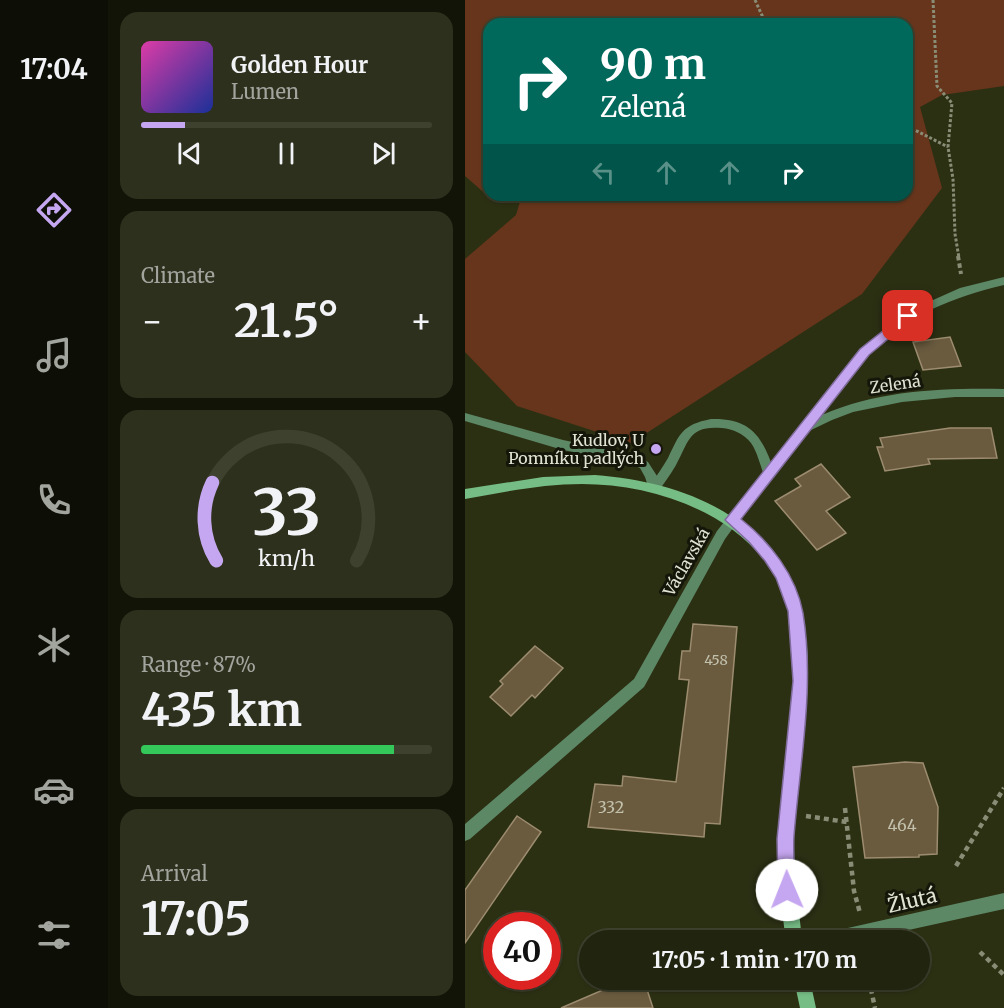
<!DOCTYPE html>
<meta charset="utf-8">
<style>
body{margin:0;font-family:Merriweather,serif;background:#2d301c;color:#f1f3f6;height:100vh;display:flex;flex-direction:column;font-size:22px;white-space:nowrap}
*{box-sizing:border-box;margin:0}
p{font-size:20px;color:#a2a49e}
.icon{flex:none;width:33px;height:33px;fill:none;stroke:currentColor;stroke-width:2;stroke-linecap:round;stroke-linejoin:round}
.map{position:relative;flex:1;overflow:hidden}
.panel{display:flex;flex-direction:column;gap:12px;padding:12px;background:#121408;width:357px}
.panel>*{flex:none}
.hud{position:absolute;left:18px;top:18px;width:430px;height:183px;border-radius:18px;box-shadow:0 2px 4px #0004,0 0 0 2px #3e412e;background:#00695c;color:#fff;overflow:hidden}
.speed{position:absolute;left:18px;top:912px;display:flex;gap:12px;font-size:30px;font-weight:700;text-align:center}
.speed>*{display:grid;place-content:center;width:78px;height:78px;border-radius:50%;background:#21240e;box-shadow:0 2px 4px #0004,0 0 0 2px #3e412e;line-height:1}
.speed .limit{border:9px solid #d22;background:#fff;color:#111}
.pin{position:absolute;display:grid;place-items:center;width:51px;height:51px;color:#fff;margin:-26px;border-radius:12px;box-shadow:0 3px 9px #0006}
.me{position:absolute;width:66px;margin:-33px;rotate:359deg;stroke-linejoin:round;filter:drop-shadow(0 0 4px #0008)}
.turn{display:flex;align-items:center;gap:21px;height:126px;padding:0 18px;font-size:27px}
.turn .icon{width:78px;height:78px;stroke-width:2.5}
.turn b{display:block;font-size:42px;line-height:51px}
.lanes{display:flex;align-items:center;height:57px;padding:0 18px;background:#0003;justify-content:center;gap:30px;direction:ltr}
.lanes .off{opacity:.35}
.big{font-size:45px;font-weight:700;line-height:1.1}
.panel .card{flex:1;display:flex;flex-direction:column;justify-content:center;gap:9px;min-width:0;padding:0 21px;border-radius:18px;background:#2d301c}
.panel .dial{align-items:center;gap:0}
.dial svg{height:156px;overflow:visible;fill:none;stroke:#3e412e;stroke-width:7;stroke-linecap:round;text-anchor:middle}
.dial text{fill:#f1f3f6;stroke:none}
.song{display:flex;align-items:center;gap:18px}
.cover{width:72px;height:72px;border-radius:9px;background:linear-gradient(135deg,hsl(320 70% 55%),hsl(230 70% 35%))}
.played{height:6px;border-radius:3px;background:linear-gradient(90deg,#c5a6f0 15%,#3e412e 15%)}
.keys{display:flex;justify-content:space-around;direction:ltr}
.heat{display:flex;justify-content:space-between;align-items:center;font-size:33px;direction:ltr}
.charge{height:9px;border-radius:4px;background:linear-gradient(90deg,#34c759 87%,#3e412e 0)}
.trip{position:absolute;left:114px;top:930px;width:351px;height:60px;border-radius:30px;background:#21240e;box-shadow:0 2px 4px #0004,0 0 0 2px #3e412e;font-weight:700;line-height:60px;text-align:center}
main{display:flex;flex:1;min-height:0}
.dock{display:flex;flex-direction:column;width:108px;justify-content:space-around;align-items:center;background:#0d0e06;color:#a2a49e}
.dock .icon{width:42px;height:42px}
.dock .on{color:#c5a6f0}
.dock b{font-size:27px;color:#f1f3f6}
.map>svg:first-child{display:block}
.green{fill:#67351b}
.building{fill:#6a5b3f;stroke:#9d8c6f;stroke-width:1.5}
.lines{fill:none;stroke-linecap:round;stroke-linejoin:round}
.path-far2{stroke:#8a8d76;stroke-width:3;stroke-dasharray:3 2;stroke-linecap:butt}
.path-far1{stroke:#8a8d76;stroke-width:4;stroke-dasharray:4.5 3;stroke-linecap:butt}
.path{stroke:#8a8d76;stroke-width:4.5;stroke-dasharray:5 4;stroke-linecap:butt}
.lane{fill:#5d8866;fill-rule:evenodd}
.street{fill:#5d8866;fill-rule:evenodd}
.secondary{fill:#76bc85;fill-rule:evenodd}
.route{fill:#c5a6f0;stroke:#806c9c;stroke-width:1.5}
.poi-dot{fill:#c5a6f0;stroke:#15160a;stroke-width:2}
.labels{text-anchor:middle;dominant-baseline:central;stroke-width:6;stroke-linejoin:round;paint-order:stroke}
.number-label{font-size:14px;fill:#c3c2ae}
.street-label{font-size:16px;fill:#e1e4d3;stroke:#15160a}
.poi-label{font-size:16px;fill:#e1e4d3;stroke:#15160a;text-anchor:end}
.near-number-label{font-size:16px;fill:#c3c2ae}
.near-street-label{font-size:20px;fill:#e1e4d3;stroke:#15160a}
</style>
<main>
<nav class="dock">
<b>17:04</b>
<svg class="icon on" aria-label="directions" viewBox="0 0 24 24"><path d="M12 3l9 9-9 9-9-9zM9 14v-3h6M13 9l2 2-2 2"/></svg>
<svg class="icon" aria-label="music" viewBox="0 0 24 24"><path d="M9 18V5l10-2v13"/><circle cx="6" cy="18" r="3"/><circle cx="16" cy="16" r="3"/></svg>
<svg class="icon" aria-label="phone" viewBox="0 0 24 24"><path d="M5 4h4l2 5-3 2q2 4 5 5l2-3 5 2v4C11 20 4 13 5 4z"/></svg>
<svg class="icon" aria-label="climate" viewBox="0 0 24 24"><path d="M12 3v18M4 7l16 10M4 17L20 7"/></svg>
<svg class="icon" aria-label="car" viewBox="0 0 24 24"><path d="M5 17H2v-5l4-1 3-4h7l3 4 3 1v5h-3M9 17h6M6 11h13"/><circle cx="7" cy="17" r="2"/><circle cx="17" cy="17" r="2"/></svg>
<svg class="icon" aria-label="filters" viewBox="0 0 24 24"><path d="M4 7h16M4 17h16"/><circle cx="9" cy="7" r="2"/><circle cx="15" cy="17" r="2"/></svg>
</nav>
<section class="panel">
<div class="card">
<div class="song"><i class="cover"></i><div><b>Golden Hour</b><p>Lumen</p></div></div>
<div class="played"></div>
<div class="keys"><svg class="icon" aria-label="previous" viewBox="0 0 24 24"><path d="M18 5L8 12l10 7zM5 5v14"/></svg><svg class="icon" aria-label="pause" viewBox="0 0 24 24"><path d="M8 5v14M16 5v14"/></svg><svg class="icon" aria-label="next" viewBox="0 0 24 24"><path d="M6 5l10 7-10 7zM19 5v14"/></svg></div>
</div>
<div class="card"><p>Climate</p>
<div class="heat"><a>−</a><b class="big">21.5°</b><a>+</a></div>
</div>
<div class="card dial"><svg viewBox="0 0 100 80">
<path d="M14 69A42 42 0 1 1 86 69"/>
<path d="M14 69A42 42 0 0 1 12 29" stroke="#c5a6f0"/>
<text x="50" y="56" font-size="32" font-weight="700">33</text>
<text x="50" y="72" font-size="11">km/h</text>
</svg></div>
<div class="card"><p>Range · 87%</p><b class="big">435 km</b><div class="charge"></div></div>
<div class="card"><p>Arrival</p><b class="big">17:05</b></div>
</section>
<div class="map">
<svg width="539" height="1008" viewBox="0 0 539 1008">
<rect width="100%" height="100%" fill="#2c3013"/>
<path class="green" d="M0 0H539V86L477 95 455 107 477 188 397 294 166 443 52 406 0 352V259L51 215 57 195H442V24H24V195H32L24 197 0 176Z"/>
<path class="building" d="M485 337 496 366 458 370 448 342Z
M485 428H526L532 458 463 459 465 464 420 471 412 447H418L415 438Z
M356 464 385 497 361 511 381 533 352 550 310 501 336 486 330 479Z
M228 624 272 627 255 824 240 823 239 837 123 827 130 784 157 786 158 776 211 782 224 680 214 679 217 651H225Z
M70 646 98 668 70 698 67 695 46 716 25 697 38 684 35 681Z
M440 762 458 763 473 807 472 854 454 855V857L400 858 388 767Z
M52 816 76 832 0 943V890Z
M161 980H179L188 1008H96Z"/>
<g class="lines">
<path class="path-far2" d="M290 0 301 24
M468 0 472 86 487 103 483 147 488 179 490 234 494 258
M442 126 483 147"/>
<path class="path-far1" d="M493 256 496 274"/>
<path class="path" d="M380 808 389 891 395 913
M341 816 382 822
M491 866 539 788
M515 952 539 975
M404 980 410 1008"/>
<path class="lane" d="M246 419C288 418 298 438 310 474L308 477H300C295 466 293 453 286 443 279 434 268 429 257 428 224 425 224 441 211 465 206 474 199 483 193 492H185L183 489 185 486C191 476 198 467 203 458 215 433 217 425 246 419Z
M267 516 271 517 273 521 260 539 179 687 5 839 0 841V824L169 679 252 531 263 517Z"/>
<path class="street" d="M539 277V285C489 297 438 316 402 356 386 375 372 395 357 415 415 390 477 388 539 389V397H490L437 402 388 412 367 420 344 431 271 525H263L261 521 263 517 396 349 439 313 495 288Z
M0 413 98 440 168 455 183 462 192 476 195 489 193 492H185L180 477 175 468 162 462 98 450 0 421Z
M539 893V909L398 940H357L359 934 365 932Z"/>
<path class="secondary" d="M130 475C236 483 331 530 342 646 347 703 332 761 329 818 327 860 333 899 337 940H321C314 893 311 847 316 800 321 749 333 697 329 646 326 618 319 587 303 565 262 509 184 484 117 484 78 484 39 492 0 499V489L78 477Z
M329 980H345L351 1008H335Z"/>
</g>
<path class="route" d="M443 311 449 316 447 319 404 355 276 519C305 542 331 575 338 613 350 686 335 762 329 836 328 854 330 872 330 890L328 897 322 899 315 897 313 890 312 839 328 681 323 611 311 578 300 561 284 542 260 520 395 349Z"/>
<circle class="poi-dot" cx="191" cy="449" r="6"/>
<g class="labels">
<g class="number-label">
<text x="251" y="660">458</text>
</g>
<g class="street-label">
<text transform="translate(430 384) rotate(-8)">Zelená</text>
<text transform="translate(221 562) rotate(-60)">Václavská</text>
</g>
<g class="poi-label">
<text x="179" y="440">Kudlov, U<tspan x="179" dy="18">Pomníku padlých</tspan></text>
</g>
<g class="near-number-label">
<text x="146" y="807">332</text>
<text x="437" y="825">464</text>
</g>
<g class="near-street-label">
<text transform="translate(447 900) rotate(-13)">Žlutá</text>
</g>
</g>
</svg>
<div class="speed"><div class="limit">40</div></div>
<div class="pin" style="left:443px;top:316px;background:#d93025"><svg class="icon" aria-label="arrive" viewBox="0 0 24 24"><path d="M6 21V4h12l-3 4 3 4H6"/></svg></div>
<svg class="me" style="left:322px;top:890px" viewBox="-20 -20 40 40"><circle r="19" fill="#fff"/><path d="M0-13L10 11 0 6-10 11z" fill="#c5a6f0"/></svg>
<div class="trip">17:05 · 1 min · 170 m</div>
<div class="hud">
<div class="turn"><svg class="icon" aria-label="right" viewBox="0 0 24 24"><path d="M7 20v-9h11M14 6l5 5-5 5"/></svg><div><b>90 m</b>Zelená</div></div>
<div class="lanes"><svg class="icon off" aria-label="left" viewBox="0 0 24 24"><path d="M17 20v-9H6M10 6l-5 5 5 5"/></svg><svg class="icon off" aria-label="ahead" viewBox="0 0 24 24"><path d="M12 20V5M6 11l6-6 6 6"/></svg><svg class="icon off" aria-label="ahead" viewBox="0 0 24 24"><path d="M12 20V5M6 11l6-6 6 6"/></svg><svg class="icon" aria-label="right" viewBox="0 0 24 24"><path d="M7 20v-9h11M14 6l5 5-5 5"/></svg></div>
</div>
</div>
</main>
